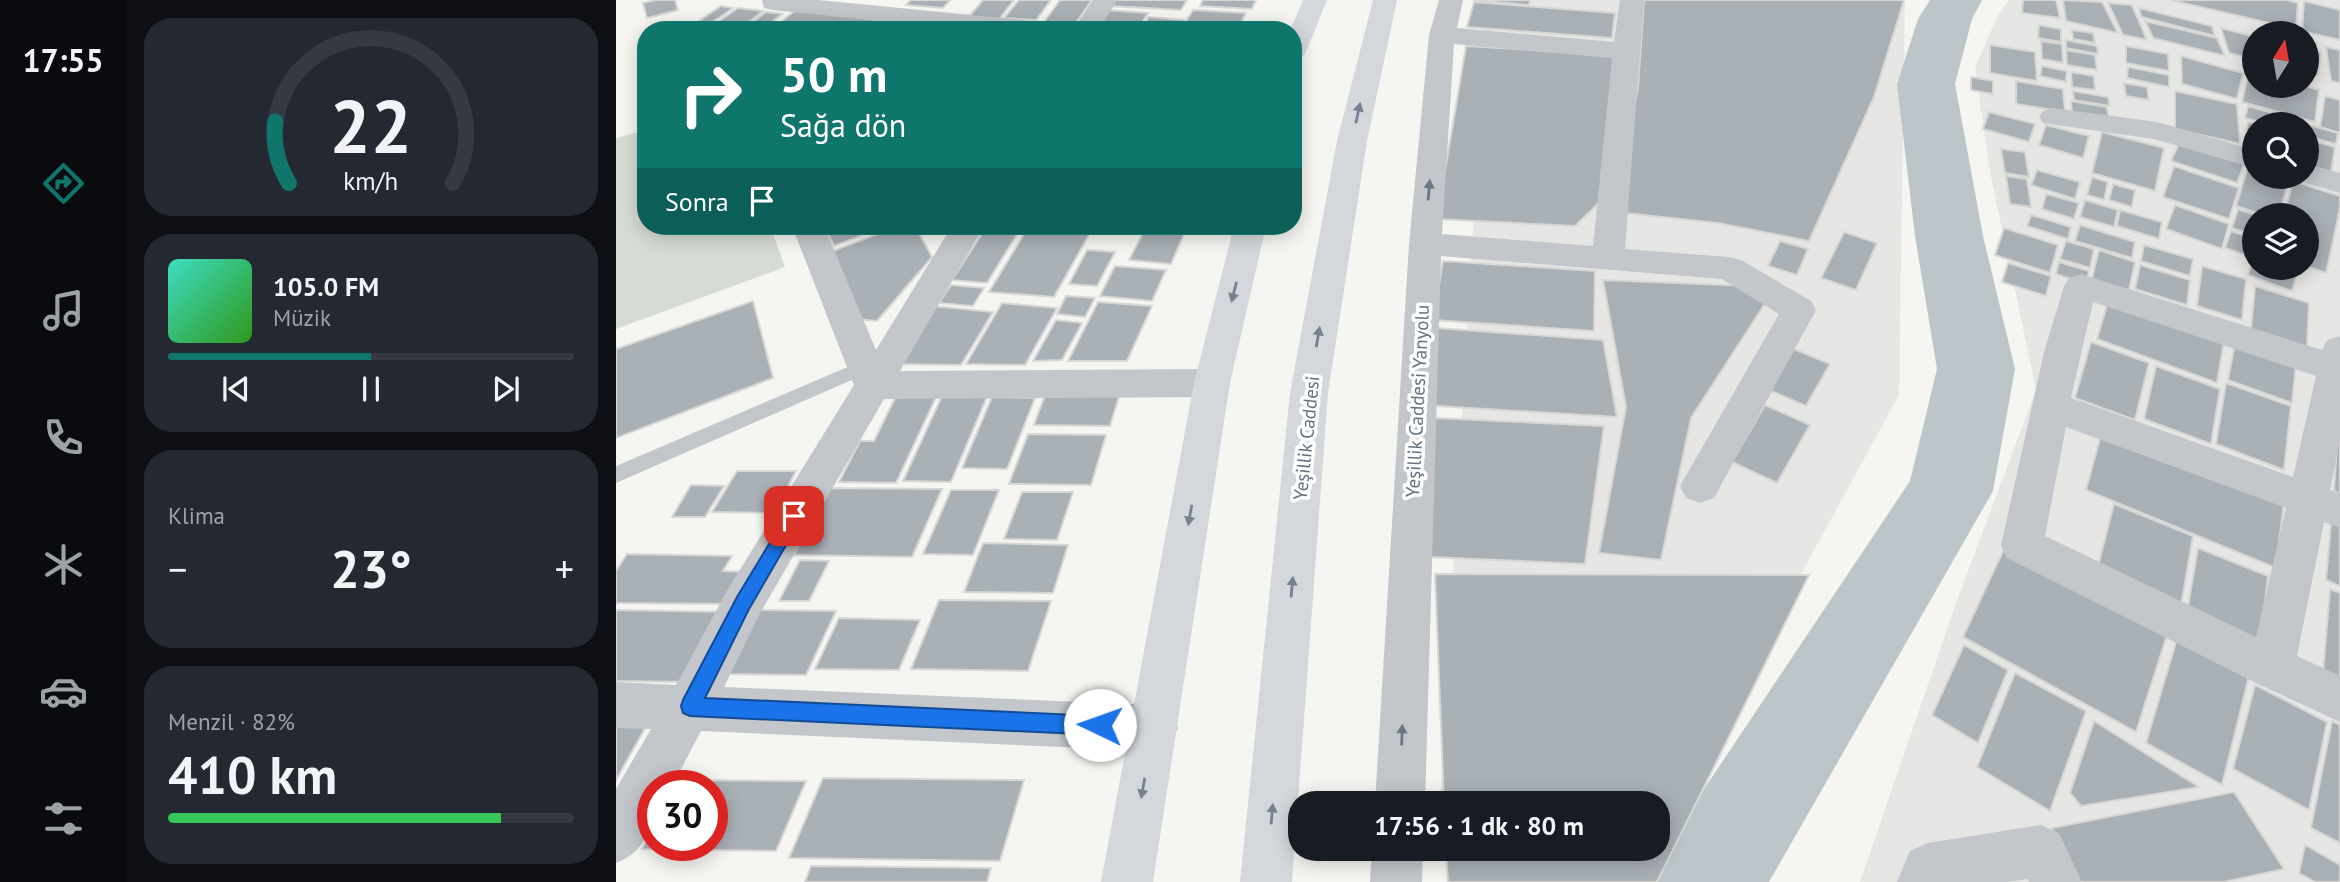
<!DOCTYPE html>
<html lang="tr">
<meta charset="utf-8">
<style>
body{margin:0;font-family:"PT Sans",sans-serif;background:#242831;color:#f1f3f6;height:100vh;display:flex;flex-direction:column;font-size:26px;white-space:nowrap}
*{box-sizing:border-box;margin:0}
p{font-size:23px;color:#9ea1a6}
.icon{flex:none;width:38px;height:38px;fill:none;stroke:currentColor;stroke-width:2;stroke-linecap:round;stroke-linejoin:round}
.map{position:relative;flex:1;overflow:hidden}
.details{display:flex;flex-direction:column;gap:18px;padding:18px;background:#0d0f14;width:490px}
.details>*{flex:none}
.top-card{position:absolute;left:21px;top:21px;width:665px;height:214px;border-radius:28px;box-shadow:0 4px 18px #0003;background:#0f766e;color:#fff;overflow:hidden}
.needle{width:46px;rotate:11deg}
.buttons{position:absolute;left:1626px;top:21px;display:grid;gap:14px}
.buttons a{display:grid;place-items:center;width:77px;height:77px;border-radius:50%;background:#171b24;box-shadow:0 4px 18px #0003;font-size:35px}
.speed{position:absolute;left:21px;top:770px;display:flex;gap:14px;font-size:35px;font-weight:700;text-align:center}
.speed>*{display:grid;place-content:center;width:91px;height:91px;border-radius:50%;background:#171b24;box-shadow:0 4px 18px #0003;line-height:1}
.speed .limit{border:10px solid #d22;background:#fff;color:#111}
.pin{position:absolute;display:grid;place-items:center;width:60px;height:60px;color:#fff;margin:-30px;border-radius:14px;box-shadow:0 4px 10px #0006}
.me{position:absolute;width:77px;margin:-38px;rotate:273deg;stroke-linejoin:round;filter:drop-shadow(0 0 5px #0008)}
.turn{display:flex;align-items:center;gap:24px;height:147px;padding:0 28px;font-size:32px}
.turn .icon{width:91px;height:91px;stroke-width:2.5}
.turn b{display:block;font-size:49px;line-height:60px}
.then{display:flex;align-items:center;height:66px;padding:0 28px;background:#0003;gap:14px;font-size:26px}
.big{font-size:52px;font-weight:600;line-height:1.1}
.details .card{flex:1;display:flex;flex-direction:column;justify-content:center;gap:10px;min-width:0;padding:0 24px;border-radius:28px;background:#242831}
.details .dial{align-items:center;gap:0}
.dial svg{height:182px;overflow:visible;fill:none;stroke:#363941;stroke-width:7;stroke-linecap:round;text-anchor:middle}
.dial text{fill:#f1f3f6;stroke:none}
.song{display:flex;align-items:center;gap:21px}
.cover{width:84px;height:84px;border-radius:10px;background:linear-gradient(135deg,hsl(170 70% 55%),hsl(110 70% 35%))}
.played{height:7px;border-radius:4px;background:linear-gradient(90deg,#0f766e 50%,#363941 50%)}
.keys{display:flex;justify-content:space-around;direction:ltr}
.heat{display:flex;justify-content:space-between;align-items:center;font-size:38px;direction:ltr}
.charge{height:10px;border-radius:5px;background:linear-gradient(90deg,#34c759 82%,#363941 0)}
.trip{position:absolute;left:672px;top:791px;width:382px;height:70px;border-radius:28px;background:#171b24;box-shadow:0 4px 18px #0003;font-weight:600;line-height:70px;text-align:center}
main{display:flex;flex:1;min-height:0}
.dock{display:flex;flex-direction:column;width:126px;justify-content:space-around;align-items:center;background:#090b0e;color:#9ea1a6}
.dock .icon{width:49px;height:49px}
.dock .current{color:#0f766e}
.dock b{font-size:32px;color:#f1f3f6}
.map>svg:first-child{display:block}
.built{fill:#e6e7e5;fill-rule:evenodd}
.green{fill:#d6dcd3}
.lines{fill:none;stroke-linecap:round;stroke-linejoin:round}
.river{fill:#bcc5ca;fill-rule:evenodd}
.building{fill:#a9b0b6;stroke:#d7d7d5;stroke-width:2}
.service{fill:#c3c6ca;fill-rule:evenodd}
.minor{fill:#c3c6ca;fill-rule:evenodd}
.trunk{fill:#d4d8dc;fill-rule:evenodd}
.oneway{fill:#768290}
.oneway2{fill:#6a7786}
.route{fill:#1a73e8;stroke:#114b97;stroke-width:2}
.labels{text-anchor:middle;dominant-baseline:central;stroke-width:7;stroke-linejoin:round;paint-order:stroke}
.street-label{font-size:19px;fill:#657382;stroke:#fff}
</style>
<main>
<nav class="dock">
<b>17:55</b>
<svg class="icon current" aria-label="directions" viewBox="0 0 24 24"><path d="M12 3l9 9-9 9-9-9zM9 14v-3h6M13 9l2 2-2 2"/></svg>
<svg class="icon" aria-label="music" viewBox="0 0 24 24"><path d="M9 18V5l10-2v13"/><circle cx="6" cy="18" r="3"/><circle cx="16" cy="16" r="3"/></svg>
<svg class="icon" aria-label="phone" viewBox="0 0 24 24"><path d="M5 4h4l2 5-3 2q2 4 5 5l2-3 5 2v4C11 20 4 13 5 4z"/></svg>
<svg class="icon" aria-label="climate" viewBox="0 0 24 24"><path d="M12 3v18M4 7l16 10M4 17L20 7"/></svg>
<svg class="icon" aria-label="car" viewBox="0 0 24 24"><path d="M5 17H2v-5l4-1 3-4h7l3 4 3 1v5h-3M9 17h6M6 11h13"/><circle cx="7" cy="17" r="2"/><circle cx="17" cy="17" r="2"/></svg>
<svg class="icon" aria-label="filters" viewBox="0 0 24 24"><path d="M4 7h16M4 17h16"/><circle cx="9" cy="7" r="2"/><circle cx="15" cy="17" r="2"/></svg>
</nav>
<section class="details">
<div class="card dial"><svg viewBox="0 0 100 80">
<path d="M14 69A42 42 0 1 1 86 69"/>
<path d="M14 69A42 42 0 0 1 8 42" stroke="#0f766e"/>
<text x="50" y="56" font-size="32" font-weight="700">22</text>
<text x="50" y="72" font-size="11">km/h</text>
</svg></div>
<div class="card">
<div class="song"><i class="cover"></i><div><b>105.0 FM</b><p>Müzik</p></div></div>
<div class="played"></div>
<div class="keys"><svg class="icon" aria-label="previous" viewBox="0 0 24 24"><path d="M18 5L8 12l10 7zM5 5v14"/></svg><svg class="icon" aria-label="pause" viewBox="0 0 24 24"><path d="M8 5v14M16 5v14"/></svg><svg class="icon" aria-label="next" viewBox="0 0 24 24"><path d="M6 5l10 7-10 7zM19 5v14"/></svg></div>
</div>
<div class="card"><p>Klima</p>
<div class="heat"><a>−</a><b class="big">23°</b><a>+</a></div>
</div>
<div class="card"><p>Menzil · 82%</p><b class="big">410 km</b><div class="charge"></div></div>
</section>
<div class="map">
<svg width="1724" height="882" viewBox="0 0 1724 882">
<rect width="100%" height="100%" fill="#f5f6f2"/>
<path class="built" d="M870 0H1289L1283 395 1041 837V803H824Z
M1393 0H1724V882H1244L1340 603 1420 390 1374 172 1359 68 1381 17ZM1638 33H1690V86H1638ZM1638 124H1690V177H1638ZM1638 215H1690V268H1638Z"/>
<path class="green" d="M30 130V226H154L169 267 0 329V138Z"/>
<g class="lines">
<path class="river" d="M1314 0H1366L1356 19 1339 84 1367 236 1399 369 1377 491 1153 882H1035L1052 843 1294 481 1321 369 1299 236 1281 84 1302 19Z"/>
</g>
<path class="building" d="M40 0H59L62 10 31 18 27 3Z
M295 0H334L327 8 290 5Z
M367 0H398L383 19 353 17Z
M403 0H435L420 20 388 18Z
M444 0H476L459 24 428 22Z
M498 0H571L565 10 494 6Z
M587 0H640L636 9 584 6Z
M857 0H914L913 5Z
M1028 0H1288L1258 97 1193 241 1102 223 999 212 1022 87Z
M1407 0H1440L1444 18 1406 13Z
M1447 0 1486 2 1502 33 1450 21Z
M1554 0H1671L1682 3 1680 29Z
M1688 1 1724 10V40L1686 31Z
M858 2 999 13 996 38 851 27Z
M1492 3 1516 5 1531 40 1507 35Z
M105 6 117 8 95 23 83 21Z
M122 8 147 11 125 28 98 25Z
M182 8 265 16 251 30 158 28Z
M1523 8 1596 26 1599 36 1525 17Z
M489 10 532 13 521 30H476Z
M577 10 630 13 621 30H565Z
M150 12 166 14 145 30 127 29Z
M533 17 568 20 562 30H525Z
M287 20 320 23 313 30H277Z
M1529 21 1601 38 1609 56 1537 38Z
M1423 25 1445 29V42L1422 38Z
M1605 28 1636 36 1632 58 1613 53Z
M1456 30 1477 33 1479 43 1457 39Z
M1450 40 1481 46 1482 54 1450 48Z
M1425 41 1446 44 1447 63 1426 59Z
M1374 45 1419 52 1421 81 1374 73Z
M850 46 1000 55 990 196 959 226 821 219Z
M1510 46 1552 54 1553 71 1510 63Z
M1710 47 1724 50V83L1715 81Z
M1690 49 1705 53 1702 76 1690 73Z
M1450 50 1479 55 1481 70 1451 65Z
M1565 56 1627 73 1621 99 1566 84Z
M1426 66 1451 71 1450 82 1424 76Z
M1512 67 1553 75V87L1511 78Z
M1633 71 1638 72V86H1689L1703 90 1699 122 1626 102Z
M1455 72 1478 76 1479 90 1456 87Z
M1355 77 1377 81V94L1355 90Z
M1400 81 1447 89 1449 112 1400 104Z
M1508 83 1531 87 1533 100 1510 96Z
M1457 91 1492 97 1494 106 1458 100Z
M1559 91 1621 104 1624 144 1559 129Z
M1709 96 1724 100V133L1704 127Z
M1455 101 1491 107 1493 120 1456 114Z
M1632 106 1676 119 1675 124H1652L1629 118Z
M1373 112 1419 124 1413 142 1367 129Z
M1679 121 1722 133 1720 144 1690 136V124H1679Z
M1632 122 1641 124H1638V150L1627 147Z
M1430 125 1473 136 1467 158 1423 145Z
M1486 132 1548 148 1539 191 1476 173Z
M1690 139 1719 147 1715 172 1690 165Z
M1563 143 1628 164 1621 183 1555 161Z
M1385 149 1409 152 1413 177 1389 173Z
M1558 166 1623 188 1613 219 1547 197Z
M1421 170 1464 182 1459 199 1415 185Z
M1631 170 1638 172V177H1652L1672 183 1663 215H1648L1620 206Z
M1390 176 1411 179 1415 207 1394 204Z
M1476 177 1492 182 1488 200 1471 195Z
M1677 181 1724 196V208L1710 273 1690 266V215H1668Z
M1497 184 1519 190 1516 207 1493 200Z
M1430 194 1463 203 1458 219 1426 209Z
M1469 200 1502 210 1498 227 1464 217Z
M1559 205 1613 224 1606 249 1550 229Z
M1622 209 1639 215 1638 235 1616 228Z
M1504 210 1546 222 1543 239 1501 226Z
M1415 215 1455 227 1452 239 1411 226Z
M1464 225 1519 242 1516 258 1459 241Z
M208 226H271L218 246Z
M283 226H299L316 257 261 321 239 319 214 252Z
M371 226H406L371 283 336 280Z
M413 226H478L438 297 373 292Z
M480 226H518L516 230 479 228Z
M1388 228 1442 245 1434 273 1379 255Z
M528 231 568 234 555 264 513 260Z
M1615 231 1638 239V258L1609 248Z
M1228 232 1261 243 1240 290 1205 278Z
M1164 241 1192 249 1181 275 1152 266Z
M1450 241 1478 249 1474 268 1444 259Z
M1528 245 1577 259 1574 276 1525 261Z
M471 250 499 252 481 286 453 284Z
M1483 250 1519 262 1512 295 1475 282Z
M827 261 979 271 978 331 817 320Z
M1636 261 1638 268H1655L1680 277 1676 291 1632 275Z
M1443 262 1473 271 1470 284 1440 274Z
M1392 263 1435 276 1430 296 1386 282Z
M1524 265 1574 280 1571 305 1519 289Z
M499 266 550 270 536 301 484 296Z
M1586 266 1630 279 1626 320 1581 306Z
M987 280 1134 286 1150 302 1075 418 1045 560 983 553 1010 407Z
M335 285 368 288 357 306 323 303Z
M1639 286 1693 303 1691 347 1635 329Z
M450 296 479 298 469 317 441 314Z
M137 301 157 378 0 438V349Z
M482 302 536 306 511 361H452Z
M1492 302 1608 342 1601 383 1481 339Z
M386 303 441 308 409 365 350 364Z
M317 306 377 312 345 365 279 364Z
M440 320 466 323 446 360 417 361Z
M819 328 987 340 1001 417 806 405Z
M1475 342 1533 363 1519 420 1459 398Z
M1619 343 1680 364 1676 403 1612 380Z
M1178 349 1214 364 1190 406 1153 390Z
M1540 366 1604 389 1595 444 1528 419Z
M1610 383 1675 406 1668 470 1600 444Z
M431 390H505L494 426 418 425Z
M282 392 322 393 280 483 223 482 244 441H258Z
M326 396 371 397 335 482 287 481Z
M376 397 419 398 391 469 346 468Z
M1149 405 1194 425 1161 483 1116 462Z
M818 418 988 426 969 564 813 557Z
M1722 427 1724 428V494L1718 491Z
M1486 431 1668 502 1660 568 1470 490Z
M412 434 490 435 475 485 393 484Z
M121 471H180L158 513 96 512Z
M75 485 108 486 89 517H56Z
M212 488 326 489 296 557 178 555Z
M335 490H383L357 555 307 554Z
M406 492H457L441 540 388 539Z
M1498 504 1577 536 1565 606 1481 570Z
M1715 523 1724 526V586L1710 580Z
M367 543 452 545 437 593 348 592Z
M1582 548 1652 576 1644 643 1571 612Z
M1388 549 1552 632 1520 732 1347 637Z
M11 554 116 556 107 571 133 572 115 604 0 603V571Z
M184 560 213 561 193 601H163Z
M819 574 1193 575 1041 882H832L830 849H1041V803H828Z
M1714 589 1724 593V680L1707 673Z
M323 600 435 601 412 671 295 669Z
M0 610 111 612 73 682 0 681Z
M139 610 220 611 190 675 105 674Z
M223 618 304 620 283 670 199 669Z
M1561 639 1633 676 1606 785 1530 743Z
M1348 645 1392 670 1362 743 1316 715Z
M1399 673 1470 711 1434 811 1361 767Z
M1639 685 1711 722 1693 810 1617 769Z
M1478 721 1583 787 1465 806 1454 793Z
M1716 721 1724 725V843L1695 828Z
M0 722 32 723 0 780Z
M207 778 408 780 384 861 173 858Z
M62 780 190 781 160 851 26 849 37 828V845H96V786H59Z
M1618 792 1668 869 1608 882H1464L1436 828Z
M1689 845 1724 865V882H1699L1683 873Z
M195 866 375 868 371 882H189Z"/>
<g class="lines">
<path class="service" d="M248 360 254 362 257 367 254 372 0 483V466Z"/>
<path class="minor" d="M146 0H202L427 22 436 25 440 30H348L157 10 148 8Z
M477 0H501L483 30H457Z
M823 0H847L841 28 998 42 1004 0H1028L1009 249 1113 257 1125 260 1195 301 1200 310 1098 498 1084 503 1070 498 1064 486 1163 314 1106 279 825 256 809 803H759L793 244 813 35ZM838 44 996 58 977 246 826 234Z
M1437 108 1541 122 1638 150V168L1538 139 1427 123 1423 117 1427 111Z
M1690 164 1724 173V193L1679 180 1677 177H1690Z
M176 226H208L260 350 336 226H368L284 371 596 369 609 373 614 383 609 393 596 397 268 399 142 617 108 687 538 705 555 712 562 728 555 744 538 751 85 731 56 786H37C37 820 36 849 0 863V789L35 729 0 728V682L60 685 112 589 238 385Z
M1465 274 1706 350 1711 340 1724 336V439L1714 490 1724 494V528L1708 522 1681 656 1724 676V722L1640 683 1391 558 1385 545 1428 352 1448 286 1453 278ZM1477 302 1700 376 1677 477 1455 398ZM1450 427 1670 508 1640 637 1429 536Z
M1425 825 1443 833 1466 882H1413L1411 879 1392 882H1281L1294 851 1312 843Z
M756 849H807L806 882H754Z"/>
<path class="trunk" d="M687 0H711L690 52 686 58 677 60V30H674Z
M757 0H781L751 141 712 393 676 882H624L674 393 721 141Z
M618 226H650L614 383 537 882H485L578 383Z"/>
</g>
<defs><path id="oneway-solid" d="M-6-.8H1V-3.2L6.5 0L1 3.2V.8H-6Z" transform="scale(1.75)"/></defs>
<g class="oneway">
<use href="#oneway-solid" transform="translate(742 113) rotate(-78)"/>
<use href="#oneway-solid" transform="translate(618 292) rotate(104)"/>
<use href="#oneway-solid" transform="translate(702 337) rotate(-80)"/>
<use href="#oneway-solid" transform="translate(574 515) rotate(100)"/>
<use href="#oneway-solid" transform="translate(676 587) rotate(-85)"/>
<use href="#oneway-solid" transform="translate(527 788) rotate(100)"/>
<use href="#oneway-solid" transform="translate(656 814) rotate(-85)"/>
</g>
<g class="oneway2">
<use href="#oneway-solid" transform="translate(813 190) rotate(-85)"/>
<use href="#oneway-solid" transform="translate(786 735) rotate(-88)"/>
</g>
<path class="route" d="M178 509 184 511 187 516 133 609 89 698 484 716 490 718 493 725 490 732 484 735 74 716 67 713 65 706 67 700 121 597 173 511Z"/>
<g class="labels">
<g class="street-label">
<text transform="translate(801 401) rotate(-87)">Yeşillik Caddesi Yanyolu</text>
<text transform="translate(690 438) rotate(-84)">Yeşillik Caddesi</text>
</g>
</g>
</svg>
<div class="buttons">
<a><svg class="needle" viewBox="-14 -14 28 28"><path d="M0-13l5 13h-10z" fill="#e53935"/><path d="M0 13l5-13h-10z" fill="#9ea1a6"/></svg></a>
<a><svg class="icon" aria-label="search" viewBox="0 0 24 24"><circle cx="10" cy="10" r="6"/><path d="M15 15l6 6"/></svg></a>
<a><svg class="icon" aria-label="layers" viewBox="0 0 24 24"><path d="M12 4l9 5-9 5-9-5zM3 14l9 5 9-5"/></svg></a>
</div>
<div class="speed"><div class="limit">30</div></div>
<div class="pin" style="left:178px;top:516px;background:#d93025"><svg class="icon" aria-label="arrive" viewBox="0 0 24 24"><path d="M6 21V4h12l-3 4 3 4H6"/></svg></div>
<svg class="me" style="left:484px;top:725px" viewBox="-20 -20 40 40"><circle r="19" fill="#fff"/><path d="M0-13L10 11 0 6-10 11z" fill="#1a73e8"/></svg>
<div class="trip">17:56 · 1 dk · 80 m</div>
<div class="top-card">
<div class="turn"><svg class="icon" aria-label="right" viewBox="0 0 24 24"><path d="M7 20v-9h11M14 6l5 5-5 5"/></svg><div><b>50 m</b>Sağa dön</div></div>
<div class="then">Sonra<svg class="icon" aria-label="arrive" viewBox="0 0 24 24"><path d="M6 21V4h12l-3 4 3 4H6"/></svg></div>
</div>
</div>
</main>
